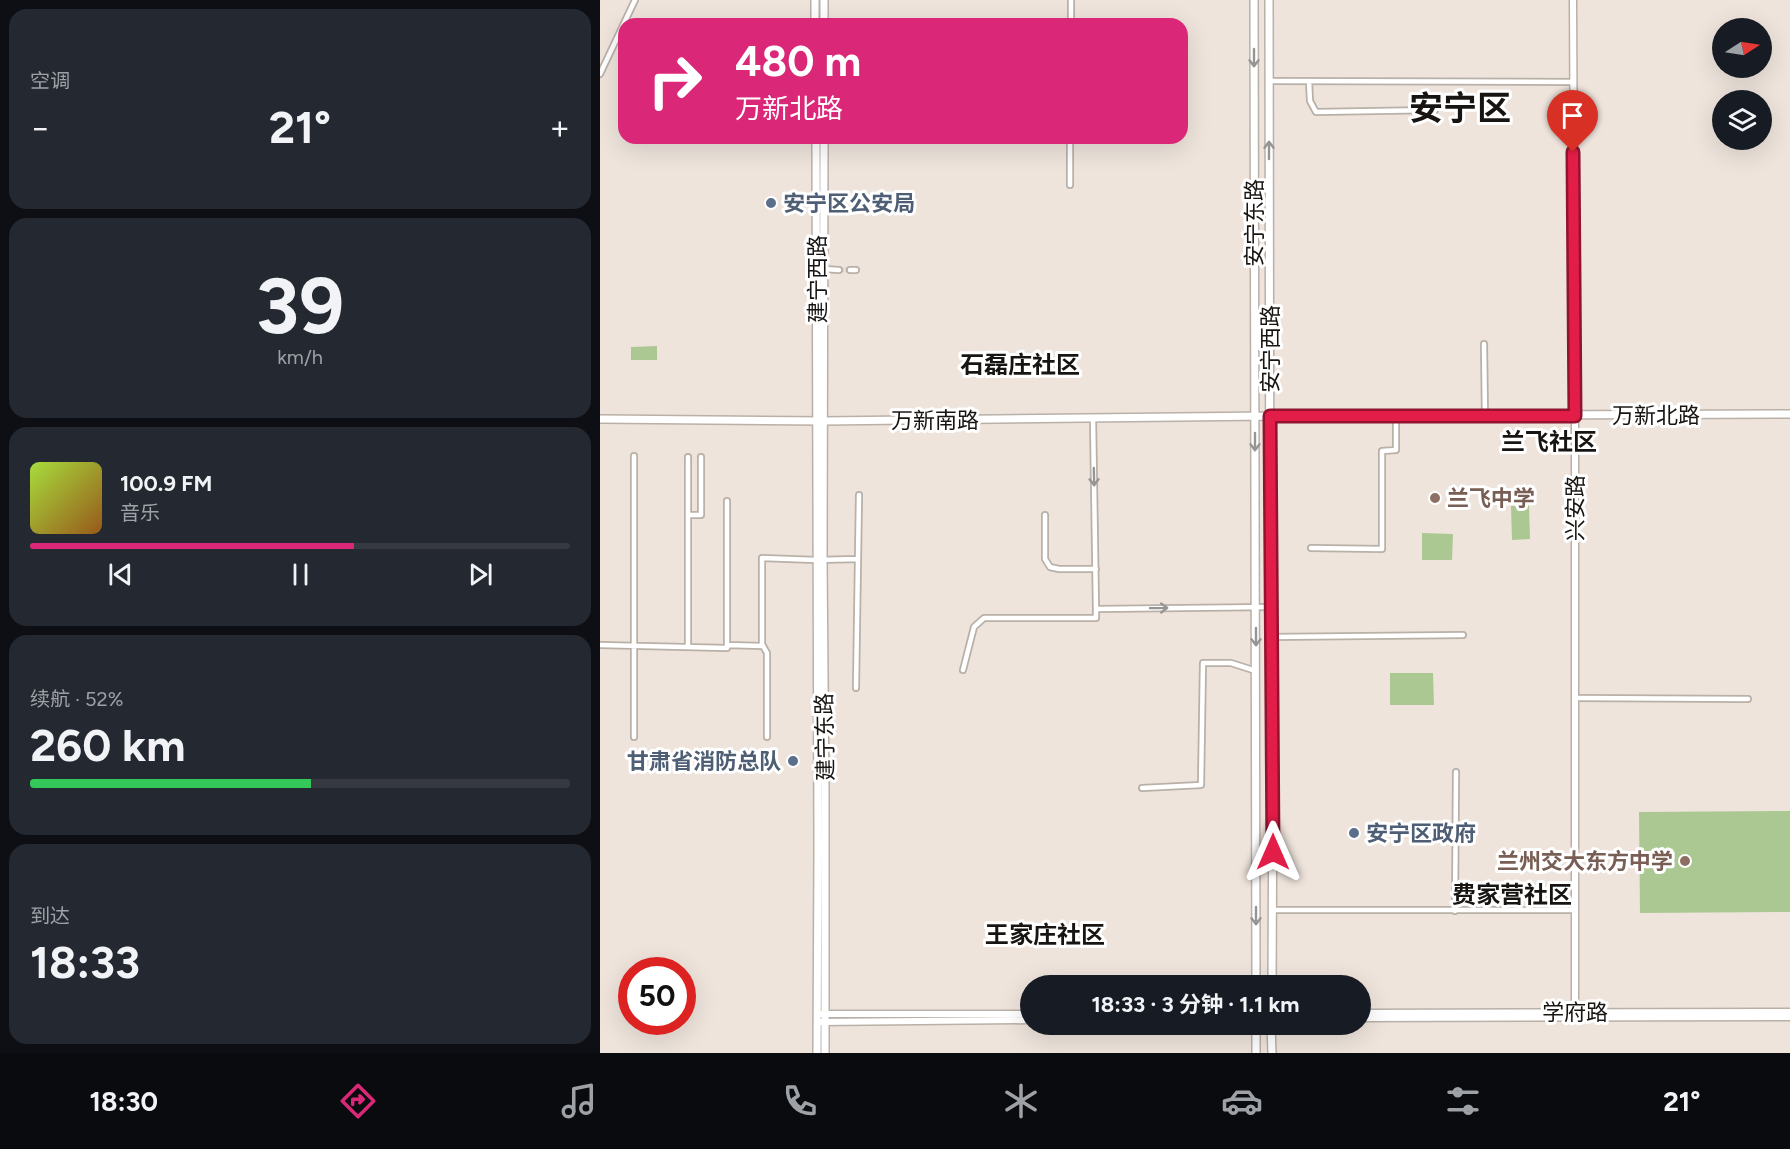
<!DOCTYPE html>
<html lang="zh">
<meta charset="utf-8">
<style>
body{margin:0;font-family:Figtree,"Noto Sans SC",sans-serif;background:#242831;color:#f1f3f6;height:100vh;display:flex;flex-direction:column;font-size:22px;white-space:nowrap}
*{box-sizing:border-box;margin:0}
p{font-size:20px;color:#9ea1a6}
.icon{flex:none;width:33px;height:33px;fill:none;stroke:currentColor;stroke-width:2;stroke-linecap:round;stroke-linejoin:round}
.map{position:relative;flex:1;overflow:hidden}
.side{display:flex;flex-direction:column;gap:9px;padding:9px;background:#0d0f14;width:600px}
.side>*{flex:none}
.top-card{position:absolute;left:18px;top:18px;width:570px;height:126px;border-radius:18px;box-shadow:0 6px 24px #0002;background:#db2777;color:#fff;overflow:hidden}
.needle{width:39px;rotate:78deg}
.controls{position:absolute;left:1112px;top:18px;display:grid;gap:12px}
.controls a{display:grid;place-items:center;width:60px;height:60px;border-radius:50%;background:#171b24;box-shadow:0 6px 24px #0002;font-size:30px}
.speed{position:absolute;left:18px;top:957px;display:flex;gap:12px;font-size:30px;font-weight:700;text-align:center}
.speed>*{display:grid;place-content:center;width:78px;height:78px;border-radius:50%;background:#171b24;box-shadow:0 6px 24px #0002;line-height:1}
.speed .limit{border:9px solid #d22;background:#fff;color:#111}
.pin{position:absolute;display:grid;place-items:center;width:51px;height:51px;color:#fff;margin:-62px -26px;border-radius:50% 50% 50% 0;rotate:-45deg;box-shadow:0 0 6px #0007}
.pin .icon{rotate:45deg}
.me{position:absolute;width:66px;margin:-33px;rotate:0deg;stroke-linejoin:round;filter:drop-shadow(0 0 4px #0008)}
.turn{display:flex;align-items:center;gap:21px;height:126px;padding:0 18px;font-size:27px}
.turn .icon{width:78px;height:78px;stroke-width:2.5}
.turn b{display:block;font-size:42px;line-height:51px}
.big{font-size:45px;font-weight:700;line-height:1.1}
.side .tile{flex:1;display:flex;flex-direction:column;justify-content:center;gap:9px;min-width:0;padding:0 21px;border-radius:18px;background:#242831}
.side .dial{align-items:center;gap:0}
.dial b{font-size:78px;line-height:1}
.song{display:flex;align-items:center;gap:18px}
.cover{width:72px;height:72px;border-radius:9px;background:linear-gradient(135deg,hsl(80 70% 55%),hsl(30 70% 35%))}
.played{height:6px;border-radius:3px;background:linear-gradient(90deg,#db2777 60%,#363941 60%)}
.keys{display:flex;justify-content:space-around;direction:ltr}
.heat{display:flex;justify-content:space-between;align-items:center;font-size:33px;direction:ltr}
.charge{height:9px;border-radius:4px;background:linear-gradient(90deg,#34c759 52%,#363941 0)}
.trip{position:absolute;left:420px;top:975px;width:351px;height:60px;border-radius:30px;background:#171b24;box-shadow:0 6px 24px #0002;font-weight:700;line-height:60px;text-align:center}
.tab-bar{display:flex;height:96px;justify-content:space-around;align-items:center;background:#090b0e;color:#9ea1a6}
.tab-bar .icon{width:42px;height:42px}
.tab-bar .selected{color:#db2777}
.tab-bar b{font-size:27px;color:#f1f3f6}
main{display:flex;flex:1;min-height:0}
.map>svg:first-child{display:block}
.green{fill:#acc892}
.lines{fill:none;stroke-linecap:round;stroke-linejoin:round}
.minor-tunnel{stroke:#cec5be;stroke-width:4.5;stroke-dasharray:4.5 2;stroke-linecap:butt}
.minor-casing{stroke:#b9b0a8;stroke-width:8}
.tertiary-casing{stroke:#b9b0a8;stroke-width:9}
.secondary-casing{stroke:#b9b0a8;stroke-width:10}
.minor{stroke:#fff;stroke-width:4.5}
.tertiary{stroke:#fff;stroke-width:6}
.secondary{stroke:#fff;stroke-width:7}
.oneway{stroke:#979594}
.route-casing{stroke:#92132f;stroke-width:15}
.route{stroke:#e11d48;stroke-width:10}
.service-dot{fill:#5c6f8a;stroke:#fff;stroke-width:2}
.education-dot{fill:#8d6e63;stroke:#fff;stroke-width:2}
.labels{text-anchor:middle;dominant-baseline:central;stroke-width:6;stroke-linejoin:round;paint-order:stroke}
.service-label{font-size:22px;font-weight:bold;fill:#4e5e75;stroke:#fff;text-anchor:start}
.street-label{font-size:22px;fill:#171411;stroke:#fff}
.education-label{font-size:22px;font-weight:bold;fill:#785e54;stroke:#fff;text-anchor:start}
.neighbourhood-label{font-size:24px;font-weight:bold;fill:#171411;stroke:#fff}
.town-label{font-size:34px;font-weight:bold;fill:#171411;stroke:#fff}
</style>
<main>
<section class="side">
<div class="tile"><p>空调</p>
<div class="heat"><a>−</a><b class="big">21°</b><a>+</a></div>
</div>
<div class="tile dial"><b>39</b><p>km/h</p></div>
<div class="tile">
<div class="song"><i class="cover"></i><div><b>100.9 FM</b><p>音乐</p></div></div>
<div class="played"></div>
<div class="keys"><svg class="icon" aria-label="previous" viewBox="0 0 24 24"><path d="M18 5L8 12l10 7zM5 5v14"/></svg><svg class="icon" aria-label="pause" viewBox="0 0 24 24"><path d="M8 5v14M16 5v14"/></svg><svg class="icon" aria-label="next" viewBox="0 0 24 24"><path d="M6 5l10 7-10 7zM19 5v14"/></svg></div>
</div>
<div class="tile"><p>续航 · 52%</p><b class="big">260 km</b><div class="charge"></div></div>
<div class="tile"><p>到达</p><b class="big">18:33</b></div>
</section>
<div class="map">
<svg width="1190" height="1053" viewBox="0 0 1190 1053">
<rect width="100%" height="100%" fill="#eee4dc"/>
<path class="green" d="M57 346V360H31V347Z
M929 505 930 539 912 540 911 506Z
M822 533 853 534 852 560H822Z
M790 673H833L834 705H790Z
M1190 811V912L1040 913 1039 812Z"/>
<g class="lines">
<path class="minor-tunnel" d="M239 270H250"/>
<g class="minor-casing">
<path id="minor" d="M471 24V0
M0 74 35 0
M669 81 972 82
M709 81 710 101 716 112 835 110
M470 185V138
M224 269 239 270
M250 270H256
M884 344 885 416
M493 418 496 609 670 607
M34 456V737
M88 515H101V457
M445 515V559L450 567 459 569H496
M711 548 782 549V451L796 450V416
M670 637 863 635
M0 645 127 648V501
M127 645 163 646
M88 647V457
M363 670 374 627 384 618H496V609
M256 688 259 495
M975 698 1148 699
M167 737V653L162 644V558L216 560 258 559
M542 788 601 785 603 663H631L656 671
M673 910H975
M855 911 856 772"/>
</g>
<g class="tertiary-casing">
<path id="tertiary" d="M973 0 975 416V1017
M760 1013 1190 1012
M221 1014H430
M760 1018 1190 1017
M220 1022 430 1020"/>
</g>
<g class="secondary-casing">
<path id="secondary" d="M215 0V24
M654 0 656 986
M669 0 670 652 673 768 672 986
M224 24V0
M216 138 218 850 217 1053
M224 138 223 560 225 791V1053
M0 419 223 421 670 416 1190 414
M656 1024V1053
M671 1024 672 1053"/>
</g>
<use href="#minor" class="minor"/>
<use href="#tertiary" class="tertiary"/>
<use href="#secondary" class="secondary"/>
</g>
<defs><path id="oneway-shaft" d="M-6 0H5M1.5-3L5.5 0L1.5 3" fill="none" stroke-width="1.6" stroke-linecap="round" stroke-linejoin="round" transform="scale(1.5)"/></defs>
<g class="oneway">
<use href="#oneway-shaft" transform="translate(654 58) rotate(90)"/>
<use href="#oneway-shaft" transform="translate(669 150) rotate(-90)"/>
<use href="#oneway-shaft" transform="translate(655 442) rotate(90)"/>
<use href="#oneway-shaft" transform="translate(494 477) rotate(89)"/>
<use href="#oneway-shaft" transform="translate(559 608) rotate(-1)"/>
<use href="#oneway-shaft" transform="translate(656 637) rotate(90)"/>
<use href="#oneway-shaft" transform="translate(656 916) rotate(90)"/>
</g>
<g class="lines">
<g class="route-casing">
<path id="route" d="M673 852 670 416H975L973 152"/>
</g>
<use href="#route" class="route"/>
</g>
<g class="service-dot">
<circle cx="171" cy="203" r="6"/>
<circle cx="193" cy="761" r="6"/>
<circle cx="754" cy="833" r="6"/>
</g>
<g class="education-dot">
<circle cx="835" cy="498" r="6"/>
<circle cx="1085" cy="861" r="6"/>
</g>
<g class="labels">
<g class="service-label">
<text x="183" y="203">安宁区公安局</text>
<text x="181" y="761" text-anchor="end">甘肃省消防总队</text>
<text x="766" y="833">安宁区政府</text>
</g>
<g class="street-label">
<text transform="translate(654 223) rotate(-90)">安宁东路</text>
<text transform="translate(217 279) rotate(-90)">建宁西路</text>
<text transform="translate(670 349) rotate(-90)">安宁西路</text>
<text x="1056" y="415">万新北路</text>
<text x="335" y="420">万新南路</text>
<text transform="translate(975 508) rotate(-90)">兴安路</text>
<text transform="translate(225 737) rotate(-91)">建宁东路</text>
<text x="975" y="1012">学府路</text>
</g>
<g class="education-label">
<text x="847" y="498">兰飞中学</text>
<text x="1073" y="861" text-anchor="end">兰州交大东方中学</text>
</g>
<g class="neighbourhood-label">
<text x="420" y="364">石磊庄社区</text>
<text x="949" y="441">兰飞社区</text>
<text x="912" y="894">费家营社区</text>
<text x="445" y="934">王家庄社区</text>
</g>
<g class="town-label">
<text x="860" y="108">安宁区</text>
</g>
</g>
</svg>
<div class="controls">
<a><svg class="needle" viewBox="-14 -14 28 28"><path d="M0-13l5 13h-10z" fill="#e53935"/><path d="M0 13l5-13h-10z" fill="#9ea1a6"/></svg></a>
<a><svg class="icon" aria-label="layers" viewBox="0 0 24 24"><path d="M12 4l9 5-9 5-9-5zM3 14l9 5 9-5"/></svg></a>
</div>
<div class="speed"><div class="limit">50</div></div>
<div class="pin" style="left:973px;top:152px;background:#d93025"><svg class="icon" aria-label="arrive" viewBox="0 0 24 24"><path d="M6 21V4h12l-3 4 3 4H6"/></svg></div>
<svg class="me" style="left:673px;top:852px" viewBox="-20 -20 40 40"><path d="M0-17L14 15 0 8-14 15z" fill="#e11d48" stroke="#fff" stroke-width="4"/></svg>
<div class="trip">18:33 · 3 分钟 · 1.1 km</div>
<div class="top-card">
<div class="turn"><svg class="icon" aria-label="right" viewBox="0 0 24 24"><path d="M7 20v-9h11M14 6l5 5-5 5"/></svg><div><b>480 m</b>万新北路</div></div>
</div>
</div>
</main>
<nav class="tab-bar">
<b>18:30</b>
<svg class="icon selected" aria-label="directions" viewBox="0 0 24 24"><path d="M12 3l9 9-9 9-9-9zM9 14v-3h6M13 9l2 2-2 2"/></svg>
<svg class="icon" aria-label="music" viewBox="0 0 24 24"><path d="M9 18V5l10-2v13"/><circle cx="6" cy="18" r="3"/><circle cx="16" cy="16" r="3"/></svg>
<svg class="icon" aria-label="phone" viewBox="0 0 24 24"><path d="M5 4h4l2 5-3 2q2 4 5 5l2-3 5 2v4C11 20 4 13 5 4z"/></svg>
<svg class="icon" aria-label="climate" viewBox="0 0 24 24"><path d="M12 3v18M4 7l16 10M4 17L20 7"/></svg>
<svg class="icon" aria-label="car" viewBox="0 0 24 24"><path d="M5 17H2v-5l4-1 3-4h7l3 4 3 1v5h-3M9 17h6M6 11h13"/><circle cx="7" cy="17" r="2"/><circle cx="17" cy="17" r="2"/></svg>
<svg class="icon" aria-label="filters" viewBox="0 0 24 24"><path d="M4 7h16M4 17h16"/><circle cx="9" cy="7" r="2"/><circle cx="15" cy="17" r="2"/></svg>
<b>21°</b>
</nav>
